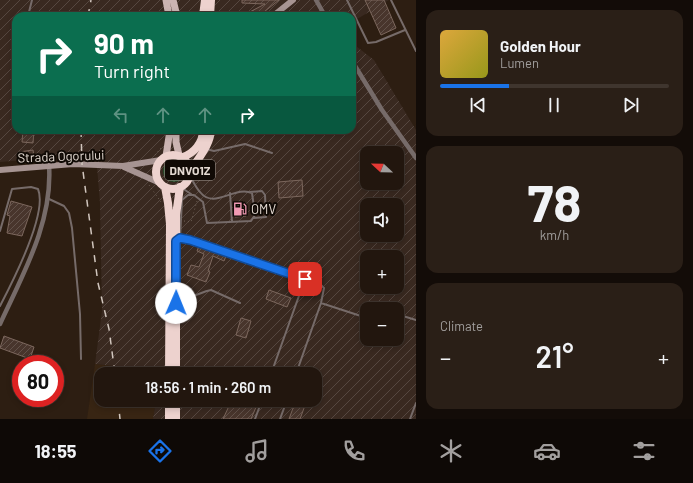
<!DOCTYPE html>
<meta charset="utf-8">
<style>
body{margin:0;font-family:Barlow,sans-serif;background:#2a1f17;color:#f1f3f6;height:100vh;display:flex;flex-direction:column;font-size:15px;white-space:nowrap}
*{box-sizing:border-box;margin:0}
p{font-size:13px;color:#a29f9e}
.icon{flex:none;width:22px;height:22px;fill:none;stroke:currentColor;stroke-width:2;stroke-linecap:round;stroke-linejoin:round}
.map{position:relative;flex:1;overflow:hidden}
.sheet{display:flex;flex-direction:column;gap:10px;padding:10px;background:#130c08;width:277px}
.sheet>*{flex:none}
.hud{position:absolute;left:12px;top:12px;width:344px;height:122px;border-radius:12px;box-shadow:0 2px 6px #0003,0 0 0 1px #3f352e;background:#0b6e4f;color:#fff;overflow:hidden}
.needle{width:26px;rotate:292deg}
.tools{position:absolute;left:360px;top:146px;display:grid;gap:8px}
.tools a{display:grid;place-items:center;width:44px;height:44px;border-radius:8px;background:#22160e;box-shadow:0 2px 6px #0003,0 0 0 1px #3f352e;font-size:20px}
.speed{position:absolute;left:12px;top:355px;display:flex;gap:8px;font-size:20px;font-weight:700;text-align:center}
.speed>*{display:grid;place-content:center;width:52px;height:52px;border-radius:50%;background:#22160e;box-shadow:0 2px 6px #0003,0 0 0 1px #3f352e;line-height:1}
.speed .limit{border:6px solid #d22;background:#fff;color:#111}
.pin{position:absolute;display:grid;place-items:center;width:34px;height:34px;color:#fff;margin:-17px;border-radius:8px;box-shadow:0 2px 6px #0006}
.me{position:absolute;width:44px;margin:-22px;rotate:1deg;stroke-linejoin:round;filter:drop-shadow(0 0 3px #0008)}
.turn{display:flex;align-items:center;gap:14px;height:84px;padding:0 16px;font-size:18px}
.turn .icon{width:52px;height:52px;stroke-width:2.5}
.turn b{display:block;font-size:28px;line-height:34px}
.lanes{display:flex;align-items:center;height:38px;padding:0 16px;background:#0003;justify-content:center;gap:20px;direction:ltr}
.lanes .off{opacity:.35}
.big{font-size:30px;font-weight:600;line-height:1.1}
.sheet .card{flex:1;display:flex;flex-direction:column;justify-content:center;gap:6px;min-width:0;padding:0 14px;border-radius:12px;background:#2a1f17}
.sheet .dial{align-items:center;gap:0}
.dial b{font-size:52px;line-height:1}
.song{display:flex;align-items:center;gap:12px}
.cover{width:48px;height:48px;border-radius:6px;background:linear-gradient(135deg,hsl(40 70% 55%),hsl(60 70% 35%))}
.played{height:4px;border-radius:2px;background:linear-gradient(90deg,#1a73e8 30%,#3f352e 30%)}
.keys{display:flex;justify-content:space-around;direction:ltr}
.heat{display:flex;justify-content:space-between;align-items:center;font-size:22px;direction:ltr}
.trip{position:absolute;left:94px;top:367px;width:228px;height:40px;border-radius:12px;background:#22160e;box-shadow:0 2px 6px #0003,0 0 0 1px #3f352e;font-weight:600;line-height:40px;text-align:center}
.tab-bar{display:flex;height:64px;justify-content:space-around;align-items:center;background:#0e0906;color:#a29f9e}
.tab-bar .icon{width:28px;height:28px}
.tab-bar .active{color:#1a73e8}
.tab-bar b{font-size:18px;color:#f1f3f6}
main{display:flex;flex:1;min-height:0}
.map>svg:first-child{display:block}
.built{fill:#382513}
.industrial{fill:url(#industrial-furrows);fill-rule:evenodd}
.grass{fill:url(#grass-dots)}
.building{fill:url(#building-hatch);stroke:#7c675d}
.lines{fill:none;stroke-linecap:round;stroke-linejoin:round}
.path{stroke:#6e6156;stroke-width:1;stroke-dasharray:1 3;stroke-linecap:butt}
.lane{stroke:#766b69;stroke-width:2}
.street{stroke:#766b69;stroke-width:4.5}
.secondary{stroke:#a69492;stroke-width:6}
.primary{stroke:#cbb4b2;stroke-width:7}
.highway{stroke:#edd2ce;stroke-width:8}
.rail{stroke:#d1c6be;stroke-width:1.5;stroke-dasharray:7 7;stroke-linecap:butt}
.route-casing{stroke:#114b97;stroke-width:10}
.route{stroke:#1a73e8;stroke-width:7}
.labels{text-anchor:middle;dominant-baseline:central;stroke-width:4;stroke-linejoin:round;paint-order:stroke}
.shield{fill:#100a05;stroke:#a49c94;stroke-width:1}
.shield-label{font-size:12px;font-weight:bold;fill:#e4dad2}
.street-label{font-size:13px;fill:#e4dad2;stroke:#100a05}
.poi-label{font-size:13px;fill:#e4dad2;stroke:#100a05;text-anchor:start}
</style>
<main>
<div class="map">
<svg width="416" height="419" viewBox="0 0 416 419">
<defs>
<pattern id="industrial-furrows" width="10" height="10" patternUnits="userSpaceOnUse"><rect width="10" height="10" fill="#392920"/><path d="M-1 1l2-2M0 10L10 0M9 11l2-2" fill="none" stroke="#564740"/></pattern>
<pattern id="grass-dots" width="8" height="8" patternUnits="userSpaceOnUse"><rect width="8" height="8" fill="#234726"/><path d="M2 2h.1M6 6h.1" fill="none" stroke="#436145" stroke-width="1.8" stroke-linecap="round"/></pattern>
<pattern id="building-hatch" width="6" height="6" patternUnits="userSpaceOnUse"><rect width="6" height="6" fill="#48352c"/><path d="M-1 1l2-2M0 6l6-6M5 7l2-2" fill="none" stroke="#62524a"/></pattern>
</defs>
<rect width="100%" height="100%" fill="#2d1e12"/>
<path class="built" d="M95 364 161 371V374H101V400H156L153 419H87Z"/>
<path class="industrial" d="M0 0H389L352 22V16H16V130H352V43L374 60 416 130V419H153L156 400H315V374H161V371L95 364 102 311 100 203 96 154 0 162ZM367 153H397V183H367ZM367 205H397V235H367ZM367 257H397V287H367ZM367 309H397V339H367Z"/>
<path class="grass" d="M163 171a11 11 0 1 1 22 0a11 11 0 1 1-22 0Z"/>
<path class="building" d="M242 0H279L259 16H242L265 4 242 3Z
M365 0H384L396 28 381 35Z
M23 130H34L33 143 22 142Z
M33 150 34 157 20 159 19 152Z
M302 180 303 196 279 198 278 182Z
M11 201 32 207 22 236 7 233 10 216 7 215Z
M245 203 246 216 235 217 234 204Z
M199 246 226 256 224 261 213 256 208 271 210 272 206 282 187 275 191 265 199 267 204 254 197 251Z
M269 290 291 298 287 307 266 299Z
M241 318 251 321 246 338 236 335Z
M4 336 34 347 30 359 0 348Z
M215 400H259L251 419H223L229 406Z
M296 400H307L300 419H289Z"/>
<g class="lines">
<path class="path" d="M155 155 161 148
M149 185 161 202
M184 221 191 222 197 201"/>
<path class="lane" d="M347 0 368 43 376 42 405 30
M391 0 416 51
M28 16 32 0
M206 149 214 151 245 144 272 153
M182 188 191 194
M250 192 262 191 265 195 266 217 254 218
M230 193 232 222
M49 199 64 206 69 213 72 228 80 314 81 359
M180 238 182 200 188 195H194L203 202 207 223 251 221 255 215 252 193C235 185 214 210 200 192 196 188 193 181 190 176
M178 240 184 238 190 239 321 285 324 288 321 303 296 374
M179 291C194 301 196 293 211 290L240 303
M321 303 367 318
M0 306C12 283 48 213 38 189L31 187 12 189 0 231
M397 317 403 316 416 320
M271 374 305 279
M255 419 262 400
M280 419 287 400
M410 419 416 403"/>
<path class="street" d="M316 0 325 16
M352 61 382 110 416 158
M0 324C23 274 53 222 49 165"/>
<path class="secondary" d="M273 16 293 0
M124 167 160 183
M0 170 73 164 123 166 161 160"/>
<path class="primary" d="M166 0 169 16
M173 0 177 16
M176 130V142L179 155
M166 156 170 130"/>
<path class="highway" d="M203 16 205 0
M210 16 211 0
M156 172a17 17 0 1 1 34 0a17 17 0 1 1-34 0Z
M183 157C194 153 203 143 203 130
M190 172C198 158 210 146 211 130
M165 187 168 203 170 224 169 374
M176 374V215L180 187
M169 400V419
M176 419V400"/>
<path class="rail" d="M88 16 91 0
M81 130 82 164 98 283 109 329 115 374
M118 400 120 419"/>
</g>
<g class="lines">
<g class="route-casing">
<path id="route" d="M176 303V241L180 238 190 240 305 279"/>
</g>
<use href="#route" class="route"/>
</g>
<defs>
<g id="fuel-bare" transform="scale(1.08)"><path d="M-5.5-6h7V0h2V4h1.3V-2.5L3-4.5l.8-.8L6-3V5H2.5V1h-1V6h-7ZM-4.2-4.7v3.2H.2V-4.7Z" fill="#f19ab3" stroke="#100a05" stroke-width="2.5" paint-order="stroke"/></g>
</defs>
<g fill-rule="evenodd">
<use href="#fuel-bare" x="240" y="209"/>
</g>
<g class="labels">
<rect class="shield" x="165" y="160" width="50" height="20" rx="3"/>
<g class="shield-label">
<text x="190" y="170">DNVO1Z</text>
</g>
<g class="street-label">
<text transform="translate(61 156) rotate(-2)">Strada Ogorului</text>
</g>
<g class="poi-label">
<text x="251" y="209">OMV</text>
</g>
</g>
</svg>
<div class="tools">
<a><svg class="needle" viewBox="-14 -14 28 28"><path d="M0-13l5 13h-10z" fill="#e53935"/><path d="M0 13l5-13h-10z" fill="#a29f9e"/></svg></a>
<a><svg class="icon" aria-label="sound" viewBox="0 0 24 24"><path d="M4 9h4l5-4v14l-5-4H4zM17 9q2 3 0 6"/></svg></a>
<a>+</a>
<a>−</a>
</div>
<div class="speed"><div class="limit">80</div></div>
<div class="pin" style="left:305px;top:279px;background:#d93025"><svg class="icon" aria-label="arrive" viewBox="0 0 24 24"><path d="M6 21V4h12l-3 4 3 4H6"/></svg></div>
<svg class="me" style="left:176px;top:303px" viewBox="-20 -20 40 40"><circle r="19" fill="#fff"/><path d="M0-13L10 11 0 6-10 11z" fill="#1a73e8"/></svg>
<div class="trip">18:56 · 1 min · 260 m</div>
<div class="hud">
<div class="turn"><svg class="icon" aria-label="right" viewBox="0 0 24 24"><path d="M7 20v-9h11M14 6l5 5-5 5"/></svg><div><b>90 m</b>Turn right</div></div>
<div class="lanes"><svg class="icon off" aria-label="left" viewBox="0 0 24 24"><path d="M17 20v-9H6M10 6l-5 5 5 5"/></svg><svg class="icon off" aria-label="ahead" viewBox="0 0 24 24"><path d="M12 20V5M6 11l6-6 6 6"/></svg><svg class="icon off" aria-label="ahead" viewBox="0 0 24 24"><path d="M12 20V5M6 11l6-6 6 6"/></svg><svg class="icon" aria-label="right" viewBox="0 0 24 24"><path d="M7 20v-9h11M14 6l5 5-5 5"/></svg></div>
</div>
</div>
<section class="sheet">
<div class="card">
<div class="song"><i class="cover"></i><div><b>Golden Hour</b><p>Lumen</p></div></div>
<div class="played"></div>
<div class="keys"><svg class="icon" aria-label="previous" viewBox="0 0 24 24"><path d="M18 5L8 12l10 7zM5 5v14"/></svg><svg class="icon" aria-label="pause" viewBox="0 0 24 24"><path d="M8 5v14M16 5v14"/></svg><svg class="icon" aria-label="next" viewBox="0 0 24 24"><path d="M6 5l10 7-10 7zM19 5v14"/></svg></div>
</div>
<div class="card dial"><b>78</b><p>km/h</p></div>
<div class="card"><p>Climate</p>
<div class="heat"><a>−</a><b class="big">21°</b><a>+</a></div>
</div>
</section>
</main>
<nav class="tab-bar">
<b>18:55</b>
<svg class="icon active" aria-label="directions" viewBox="0 0 24 24"><path d="M12 3l9 9-9 9-9-9zM9 14v-3h6M13 9l2 2-2 2"/></svg>
<svg class="icon" aria-label="music" viewBox="0 0 24 24"><path d="M9 18V5l10-2v13"/><circle cx="6" cy="18" r="3"/><circle cx="16" cy="16" r="3"/></svg>
<svg class="icon" aria-label="phone" viewBox="0 0 24 24"><path d="M5 4h4l2 5-3 2q2 4 5 5l2-3 5 2v4C11 20 4 13 5 4z"/></svg>
<svg class="icon" aria-label="climate" viewBox="0 0 24 24"><path d="M12 3v18M4 7l16 10M4 17L20 7"/></svg>
<svg class="icon" aria-label="car" viewBox="0 0 24 24"><path d="M5 17H2v-5l4-1 3-4h7l3 4 3 1v5h-3M9 17h6M6 11h13"/><circle cx="7" cy="17" r="2"/><circle cx="17" cy="17" r="2"/></svg>
<svg class="icon" aria-label="filters" viewBox="0 0 24 24"><path d="M4 7h16M4 17h16"/><circle cx="9" cy="7" r="2"/><circle cx="15" cy="17" r="2"/></svg>
</nav>
